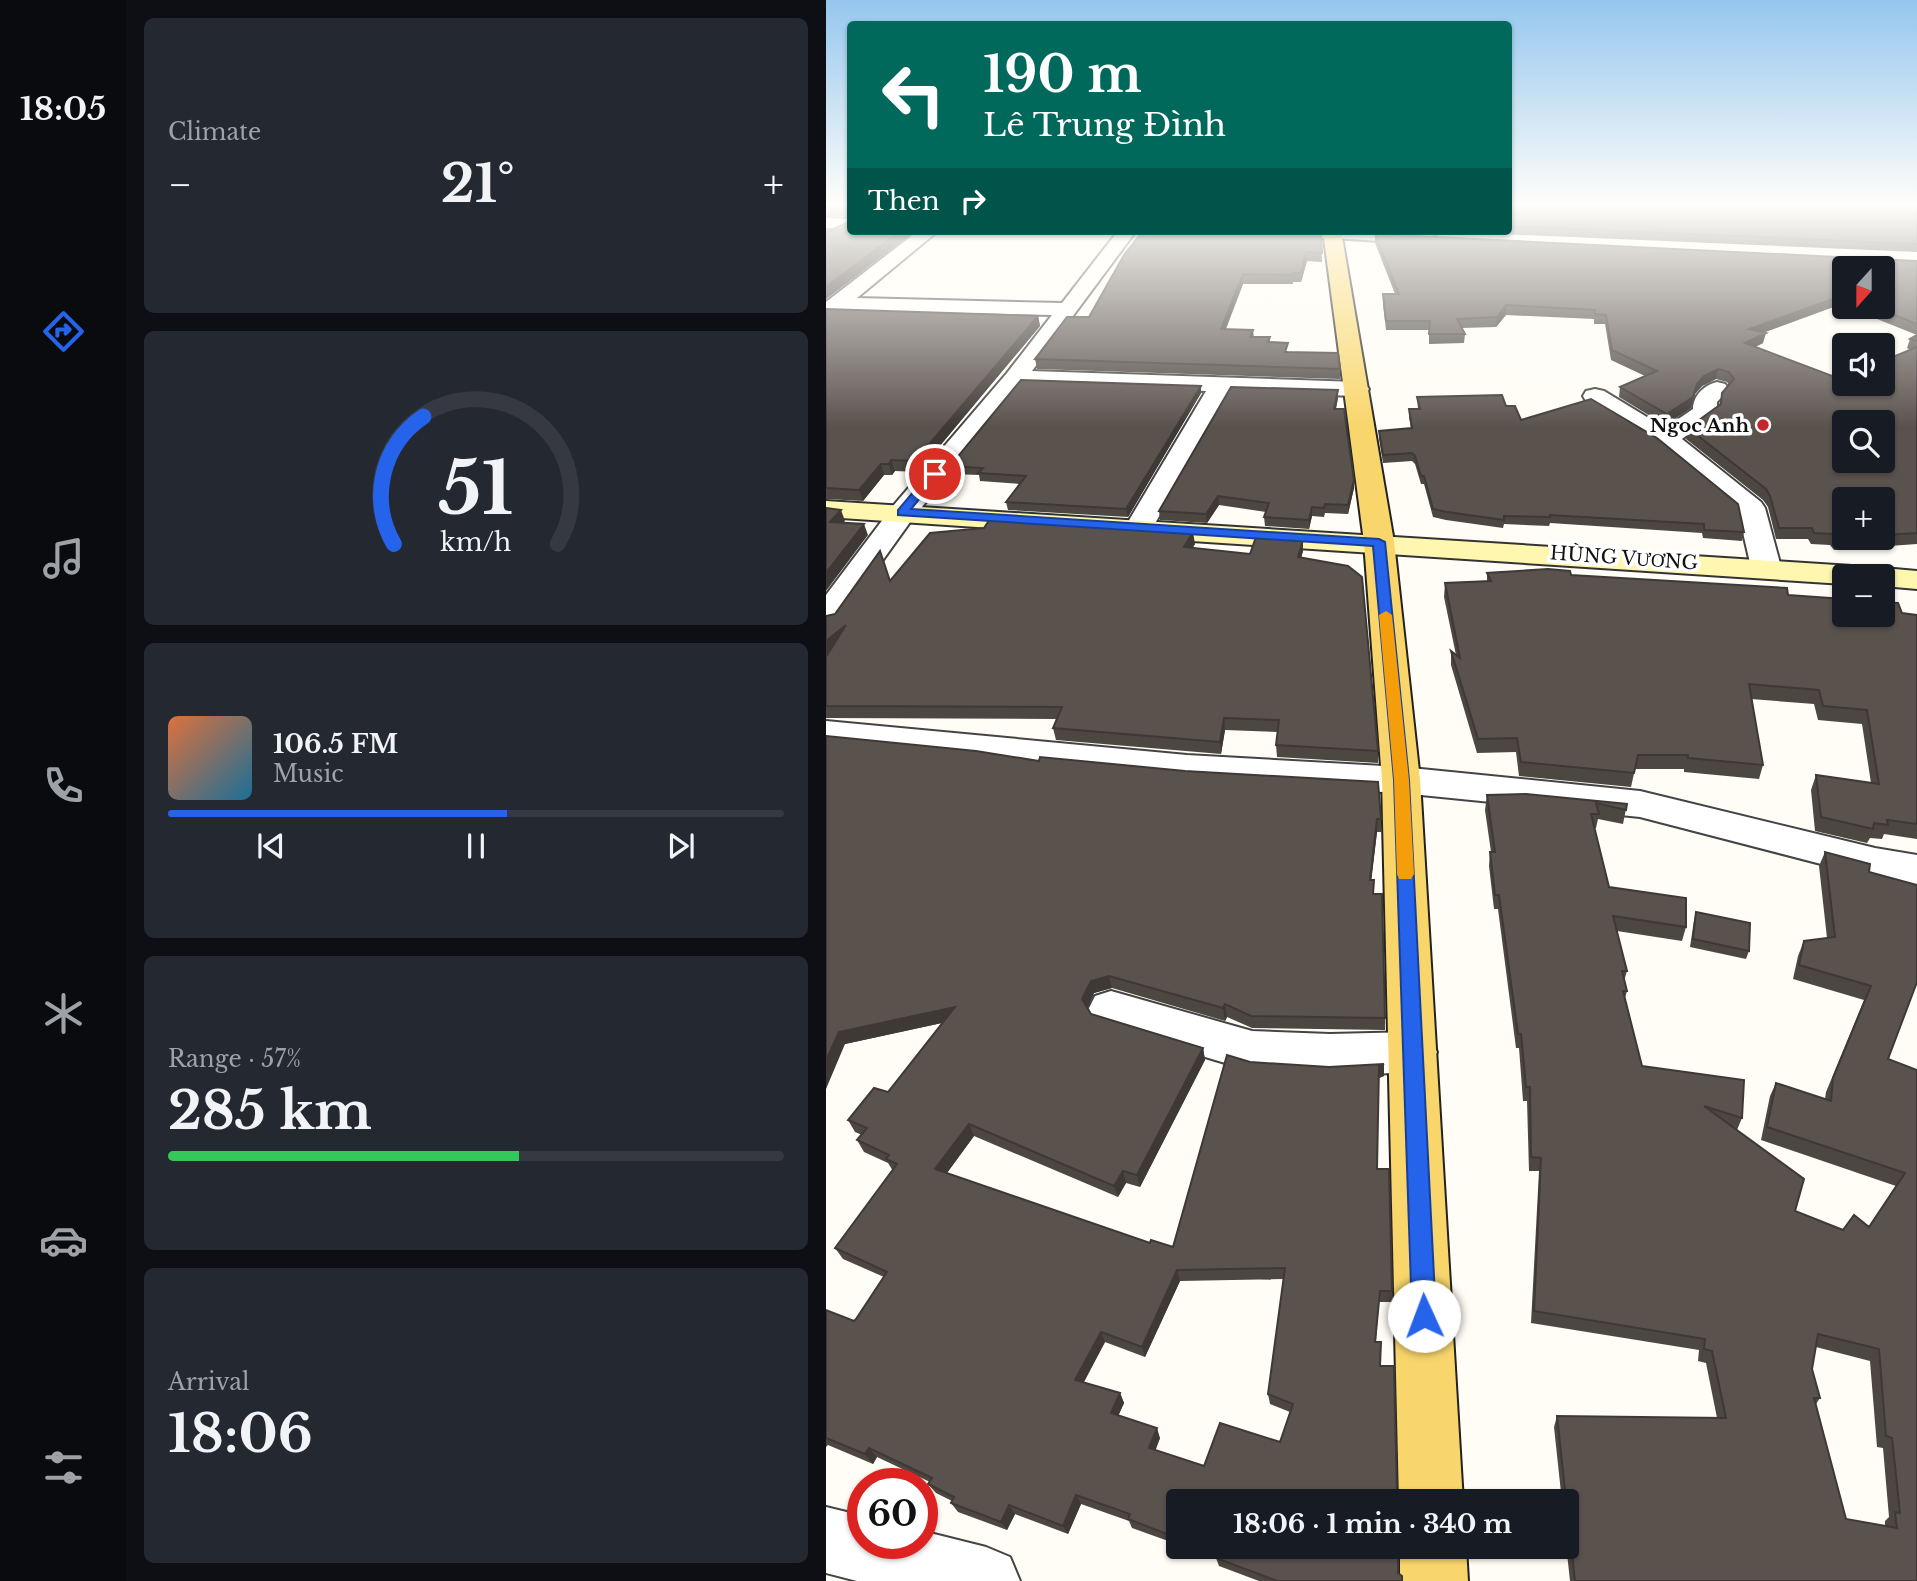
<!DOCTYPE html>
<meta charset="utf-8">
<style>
body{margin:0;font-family:"Libre Baskerville",serif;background:#242831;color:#f1f3f6;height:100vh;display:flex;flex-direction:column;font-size:26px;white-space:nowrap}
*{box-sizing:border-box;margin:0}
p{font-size:23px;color:#9ea1a6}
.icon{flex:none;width:38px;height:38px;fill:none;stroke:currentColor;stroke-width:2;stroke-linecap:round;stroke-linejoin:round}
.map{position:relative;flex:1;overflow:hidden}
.details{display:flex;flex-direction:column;gap:18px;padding:18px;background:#0d0f14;width:700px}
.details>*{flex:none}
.hud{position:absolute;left:21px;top:21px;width:665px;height:214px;border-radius:7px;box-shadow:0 2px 5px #0004;background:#00695c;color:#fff;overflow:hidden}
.needle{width:46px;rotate:201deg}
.controls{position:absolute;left:1006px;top:256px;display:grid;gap:14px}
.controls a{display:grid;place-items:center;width:63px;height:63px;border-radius:7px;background:#171b24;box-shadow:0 2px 5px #0004;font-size:35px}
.speed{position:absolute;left:21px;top:1468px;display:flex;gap:14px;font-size:35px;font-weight:700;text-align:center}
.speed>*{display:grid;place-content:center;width:91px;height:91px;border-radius:50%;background:#171b24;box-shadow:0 2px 5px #0004;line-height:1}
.speed .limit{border:10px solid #d22;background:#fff;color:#111}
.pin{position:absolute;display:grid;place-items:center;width:60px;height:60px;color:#fff;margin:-30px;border:4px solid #fff;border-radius:50%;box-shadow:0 2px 7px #0007}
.me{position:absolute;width:77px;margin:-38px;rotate:358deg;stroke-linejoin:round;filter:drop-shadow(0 0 5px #0008)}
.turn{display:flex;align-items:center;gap:24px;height:147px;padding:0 21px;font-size:32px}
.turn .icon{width:91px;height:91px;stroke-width:2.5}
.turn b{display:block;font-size:49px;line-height:60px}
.then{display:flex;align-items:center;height:66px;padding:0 21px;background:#0003;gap:14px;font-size:26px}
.big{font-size:52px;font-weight:700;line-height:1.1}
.details .tile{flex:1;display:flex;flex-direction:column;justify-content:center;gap:10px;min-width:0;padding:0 24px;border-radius:10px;background:#242831}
.details .dial{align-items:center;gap:0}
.dial svg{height:182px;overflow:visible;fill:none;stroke:#363941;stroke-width:7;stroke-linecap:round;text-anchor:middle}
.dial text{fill:#f1f3f6;stroke:none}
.song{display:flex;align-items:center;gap:21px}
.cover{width:84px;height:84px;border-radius:10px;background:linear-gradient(135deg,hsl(20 70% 55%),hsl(200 70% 35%))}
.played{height:7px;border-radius:4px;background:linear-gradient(90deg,#2563eb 55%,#363941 55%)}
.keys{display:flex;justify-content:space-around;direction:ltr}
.heat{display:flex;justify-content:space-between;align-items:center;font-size:38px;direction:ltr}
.charge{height:10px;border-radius:5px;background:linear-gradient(90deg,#34c759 57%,#363941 0)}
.trip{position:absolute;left:340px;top:1489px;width:413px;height:70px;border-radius:7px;background:#171b24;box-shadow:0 2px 5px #0004;font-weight:700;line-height:70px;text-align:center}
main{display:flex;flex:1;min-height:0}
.dock{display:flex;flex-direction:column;width:126px;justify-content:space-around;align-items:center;background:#090b0e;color:#9ea1a6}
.dock .icon{width:49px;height:49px}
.dock .current{color:#2563eb}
.dock b{font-size:32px;color:#f1f3f6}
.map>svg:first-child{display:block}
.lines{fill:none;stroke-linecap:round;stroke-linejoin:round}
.minor-casing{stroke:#444;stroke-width:4}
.tertiary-casing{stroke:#444;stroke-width:4}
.secondary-casing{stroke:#333;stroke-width:4}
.primary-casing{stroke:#222;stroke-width:4}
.minor{fill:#fff;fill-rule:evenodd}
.tertiary{fill:#fff;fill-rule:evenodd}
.secondary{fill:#fff6b0;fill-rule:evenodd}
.primary{fill:#f9d66b;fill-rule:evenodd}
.wall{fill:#4d4742;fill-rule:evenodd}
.shaded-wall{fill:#3f3936}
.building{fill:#5a524d;stroke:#3f3936;stroke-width:2;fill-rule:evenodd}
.route{fill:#2563eb;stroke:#184099;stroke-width:2}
.slow{fill:#f59e0b}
.poi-dot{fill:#c4262e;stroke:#fff;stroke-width:2.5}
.labels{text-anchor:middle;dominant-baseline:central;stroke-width:7;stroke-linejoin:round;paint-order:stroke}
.far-poi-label{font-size:19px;font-weight:bold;fill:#111;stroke:#fff;text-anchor:end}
.far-street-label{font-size:19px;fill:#111;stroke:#fff}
</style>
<main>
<nav class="dock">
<b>18:05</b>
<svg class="icon current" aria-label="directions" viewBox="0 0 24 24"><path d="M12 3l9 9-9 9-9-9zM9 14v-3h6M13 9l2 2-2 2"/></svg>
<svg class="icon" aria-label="music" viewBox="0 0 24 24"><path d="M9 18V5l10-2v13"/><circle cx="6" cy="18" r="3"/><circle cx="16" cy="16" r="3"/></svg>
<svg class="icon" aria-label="phone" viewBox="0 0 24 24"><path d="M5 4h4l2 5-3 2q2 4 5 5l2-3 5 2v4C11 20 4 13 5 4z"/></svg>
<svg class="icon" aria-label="climate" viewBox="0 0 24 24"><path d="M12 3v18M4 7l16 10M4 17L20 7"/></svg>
<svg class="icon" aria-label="car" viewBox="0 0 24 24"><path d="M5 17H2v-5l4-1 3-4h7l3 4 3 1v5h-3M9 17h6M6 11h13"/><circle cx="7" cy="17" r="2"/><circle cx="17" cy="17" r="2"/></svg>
<svg class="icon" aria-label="filters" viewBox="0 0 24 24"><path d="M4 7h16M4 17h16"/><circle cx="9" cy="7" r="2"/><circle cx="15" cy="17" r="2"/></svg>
</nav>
<section class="details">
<div class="tile"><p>Climate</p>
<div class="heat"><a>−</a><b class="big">21°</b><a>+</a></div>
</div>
<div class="tile dial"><svg viewBox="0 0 100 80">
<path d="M14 69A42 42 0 1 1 86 69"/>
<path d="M14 69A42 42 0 0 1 27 13" stroke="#2563eb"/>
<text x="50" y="56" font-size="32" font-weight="700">51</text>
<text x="50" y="72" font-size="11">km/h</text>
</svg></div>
<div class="tile">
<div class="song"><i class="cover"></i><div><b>106.5 FM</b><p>Music</p></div></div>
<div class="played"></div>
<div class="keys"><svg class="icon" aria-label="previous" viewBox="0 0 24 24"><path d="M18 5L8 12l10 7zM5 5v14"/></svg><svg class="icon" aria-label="pause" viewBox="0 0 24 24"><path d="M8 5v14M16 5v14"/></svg><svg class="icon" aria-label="next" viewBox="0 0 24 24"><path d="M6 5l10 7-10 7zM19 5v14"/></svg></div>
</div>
<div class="tile"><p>Range · 57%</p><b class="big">285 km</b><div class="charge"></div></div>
<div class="tile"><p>Arrival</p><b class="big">18:06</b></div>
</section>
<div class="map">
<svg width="1091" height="1581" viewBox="0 0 1091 1581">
<rect width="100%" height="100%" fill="#fffdf5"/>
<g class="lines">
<g class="minor-casing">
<path id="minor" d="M92 231H112L31 298 236 303 292 231H310L206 371 531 382 539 384 543 389 539 394 531 396 404 392 327 527 323 533 313 536 303 533 299 527 380 391 195 385 87 518 11 624 0 627V595L67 506 181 373 226 315 16 310 10 314 0 316V302Z
M891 382 899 384 903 389 891 402V412L856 439 935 502 939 508 955 567 951 573 940 576 929 573 925 567 912 511 831 444 760 401 757 396 760 391 769 389 778 391 839 428 867 409C867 396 878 385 891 382Z
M0 721 361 755 575 767 814 791 1049 848 1091 855V885L1049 878 814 817 575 793 361 781 0 745Z
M285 991 426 1031 504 1034 587 1032 604 1038 611 1052 604 1066 587 1072 504 1076 426 1071 269 1024 262 1010 269 996Z
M0 1507 37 1516V1544H96V1531L160 1547 184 1557 194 1581H31L0 1573Z"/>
</g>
<g class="tertiary-casing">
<path id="tertiary" d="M0 218 24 219V229L0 228Z
M344 231H573L602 232 611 238 602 244 506 238 353 236Z"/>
</g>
<g class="secondary-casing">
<path id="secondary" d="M0 501 1057 568 1091 571V589L1057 586V576H1018V584L0 517Z"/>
</g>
<g class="primary-casing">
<path id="primary" d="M497 231H515L568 542 594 780 637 1502H573L556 780 538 542Z
M574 1547H640L642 1581H574Z"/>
</g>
<use href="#minor" class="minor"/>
<use href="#tertiary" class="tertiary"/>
<use href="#secondary" class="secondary"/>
<use href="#primary" class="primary"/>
</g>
<path class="wall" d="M0 206H24V231H89L0 299V232L23 222V217L0 216Z
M682 206H1091V252L603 231H682Z
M495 232 496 262 481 261 475 282H467V284H417L400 329 427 330 428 337H444V342L463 352 514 369V379L211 369 209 359 263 317Z
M549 234 1091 261V335L1021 307 1010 306 937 333V343L929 347 1014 379 1084 350 1081 348 1084 339 1091 335V544L1008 550 1004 545 985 544 982 539H950L942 507 937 500 860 439 862 428 893 405 896 393 903 385 901 382 890 379 876 386 869 394 865 408 839 425 793 397 794 387 819 376 785 360 779 324H768V319L680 315 670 327 636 328 639 334 638 343 603 344V330H560L557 304V294H569L549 243ZM1018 268 1057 306H1018ZM1057 499V537H1018Z
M0 309 212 316 214 326 92 472 69 471 66 475H58L37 501 0 499Z
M375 386V393L302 517 182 510 180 502 194 484 154 481 153 475 126 474 124 466Z
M591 397 680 406 695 420 918 532 916 541 877 538 876 533 724 523 723 526 678 524 677 528 620 520 607 517 598 484H595L589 464 586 461 557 463 553 438V431L585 428 583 417V409H592Z
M512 398 510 409 528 480V488L522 514 499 513 498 517 486 516 483 529 439 526 438 517 440 512 393 505 381 523 334 520 333 511Z
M369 544 366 548 424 554 477 551 475 558 552 751V763L451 757 450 745 452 732 399 730 395 754 230 740 227 728 230 719 0 718V616L9 614 64 581Z
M661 573 745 575 962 595 1091 615V839L1058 834 1056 839 1044 838 1041 843 989 831 985 790 990 775 1045 783 1036 724 992 720 988 704 925 699 937 765 933 779 858 772V769H809L805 787 693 776 690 752 651 753 625 665V651L630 655 618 597 619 583 661 581Z
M0 736 555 819V832H551L545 880 559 1018V1030L426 1028 401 1017 399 1021 286 988 268 993 261 1008 265 1014 377 1048 379 1060 314 1187 300 1183 292 1197 148 1136 121 1173 324 1243 347 1247 424 1062 503 1067 558 1064V1076L553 1078 551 1169 566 1291V1302H553L550 1342 554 1366 571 1493 352 1502V1523L345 1542 306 1528 303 1521 255 1504 242 1534 189 1514 181 1530 132 1512 125 1503 126 1501 110 1493 102 1484 104 1482 51 1457 47 1464 2 1445 0 1447V1310L28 1321 30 1319 58 1277 17 1259 9 1248 67 1171 62 1163 38 1152 31 1140 36 1135 29 1132 22 1120 62 1092 116 1023 19 1044ZM458 1279 442 1394 444 1404 464 1412 454 1442 378 1466 329 1450 334 1438 292 1416 298 1403 294 1393 258 1382 279 1342 319 1357 354 1281Z
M661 795 801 804 797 824 772 819 770 828H768L783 887 860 927 856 941 791 931 801 971 798 981 801 991 799 998 816 1066 916 1118 911 1130 969 1211 1017 1230 1043 1227 1070 1186 935 1140 944 1096 950 1083 999 1099 1000 1092 1038 1000 967 979 972 956 978 941 1001 938 993 866 999 852 1043 872 1062 1059 1091 1070V1581H744L740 1544V1502H736L728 1427 731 1416 891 1418 880 1363 872 1361 873 1350 705 1323 713 1171H703L701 1101H697L693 1048H690L672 909H668L663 866 664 852H665L659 810ZM990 1347 1044 1361 1051 1447 1057 1448 1063 1517 1059 1521V1526L1020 1519 990 1404 994 1398 986 1369Z
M870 912 923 951 920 959 864 947 868 920Z
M390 1558 572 1573 576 1581H433L393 1566Z"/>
<path class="shaded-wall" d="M75 231H89L0 299V287Z
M480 252 481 261 475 282V273Z
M417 274V284L396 338 395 329Z
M1012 297 1010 306 921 338 923 329Z
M680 305V315L670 327 671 317Z
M212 316 214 326 92 472 89 461Z
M940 333 937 343 917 353 919 343Z
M892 369 890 379 876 386 869 394 865 408 839 425 841 414 878 376Z
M375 386V393L302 517 300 509Z
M512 390V398L508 417V409Z
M65 460 69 471 66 475 63 464Z
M55 464 58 475 37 501 33 490Z
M528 480V488L522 514V505Z
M392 496 393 505 381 523 380 514Z
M486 507V516L483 529V520Z
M15 510 19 521 8 533 4 522Z
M38 524 42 535 0 591V573Z
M367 532 369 544 360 559 358 547Z
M477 540V551L472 569V557Z
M20 625 0 657V641Z
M398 718 399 730 395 754 394 742Z
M551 819V832L544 892V880Z
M283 976 286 988 268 993 260 1011 256 999 265 981Z
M399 1004 401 1017 399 1021 397 1008Z
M129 1007 134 1019 19 1044 0 1089V1060L13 1032Z
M377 1048 379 1060 314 1187 311 1175Z
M558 1064V1076L553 1078V1066Z
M143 1124 148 1136 115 1181 109 1169Z
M297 1171 300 1183 292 1197 288 1186Z
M351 1270 354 1281 319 1357 316 1347Z
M275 1332 279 1342 254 1389 249 1380Z
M294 1393 298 1403 289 1423 285 1413Z
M331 1428 334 1438 327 1457 323 1448Z
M43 1448 51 1457 47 1464 39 1454Z
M250 1495 255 1504 242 1534 237 1526Z
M183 1505 189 1514 181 1530 175 1522Z
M350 1509 352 1512V1523L345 1542 341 1534Z"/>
<path class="building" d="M0 206H24V231H75L0 287V232L23 222V209L0 208Z
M682 206H1091V244L682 226Z
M317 231 495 232 496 253 480 252 475 273H467L466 275 417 274 395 329 427 330 424 337H444L442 342 462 343 459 352 512 353 514 369 209 359 241 317H263L298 255Z
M549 234 1091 261V324L1046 306H1057V268H1018V297H1012L923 329 940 333 919 343 1014 379 1018 377V383H1057V361L1091 347V533L1057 535V499H1018V537H1033L1011 539 1007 534 988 533 986 528H953L944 496 940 489 862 428 895 404 896 393 908 379 903 372 892 369 878 376 871 384 867 397 841 414 794 387 831 371 786 350 780 315 769 314V310L680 305 671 317 631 319 639 334H603L604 321H560L557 294H573ZM1018 422H1057V460H1018Z
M0 309 212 316 89 461 65 460 63 464H55L33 490 0 488Z
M1091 335V341L1084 339Z
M195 380 375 386 300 509 180 502 200 476 152 473 157 468 124 466Z
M405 387 512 390 508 409H518L528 480 522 505 499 504 498 508 486 507 483 520 438 517 443 503 392 496 380 514 333 511Z
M676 395 680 406H689L695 420 765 399 831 438 912 504 918 532 878 530V524L809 520 724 515V517L678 516V520L621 512 607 509 598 476H595L589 456 586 453 557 455 553 431 586 428 583 409H594L591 397Z
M0 508 15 510 4 522 38 524 0 573Z
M164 519 367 532 358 547 424 554 430 537 477 540 472 557 522 566 536 577 552 751 450 745 453 720 398 718 394 742 227 728 236 707 0 706V657L20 625 0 641V616L9 614 54 551 64 581 104 533 158 528Z
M722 569 744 571 745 575 961 588 962 595 1018 599V614H1057V602L1072 603 1076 613 1091 615V824L1061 820 1062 825 1048 823 1047 829 995 817 990 775 1053 784 1041 710 997 706 993 690 923 684 937 765 862 758V755H812L808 773 695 762 691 738 652 739 625 651 634 658 619 583 665 581 661 573Z
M0 736 150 751 213 761 214 757 359 771 552 782 555 819H551L544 880H548L547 894H556L559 1018 425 1016 399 1004 397 1008 283 976 265 981 256 999 265 1014 377 1048 311 1175 297 1171 288 1186 143 1124 109 1169 324 1243 325 1240 347 1247 401 1055 424 1062 503 1067 558 1064 553 1066 551 1169H563L566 1291H554L549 1342H555L554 1366H568L571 1493 577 1496 576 1502H352V1509H350L341 1534 302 1519 304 1514 250 1495 237 1526 183 1505 175 1522 125 1503 128 1497 102 1484 106 1478 43 1448 39 1454 0 1438V1310L28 1321 30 1319 61 1272 9 1248 71 1164 60 1159 63 1155 31 1140 41 1128 22 1120 48 1088 62 1092 129 1007 13 1032 0 1060ZM459 1268 442 1394 467 1404 454 1442 394 1423 378 1466 323 1448 331 1428 285 1413 294 1393 249 1380 275 1332 316 1347 351 1270Z
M700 794 801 804 800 810 770 803 773 814H765L783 887 860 898V927L787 916 801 971H796L801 991H797L816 1066 918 1080 916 1118 878 1106 978 1179 969 1211 1017 1230 1028 1215 1043 1227 1079 1173 941 1127 950 1083 1005 1101 1007 1078 1045 986 973 965 978 941 1009 937 999 852 1044 864 1043 872 1091 885V982L1062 1059 1091 1070V1581H749L731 1416 900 1418 886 1351 878 1349 879 1339 708 1311 715 1158 705 1157 704 1087H700L695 1034H692L673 895H669L664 852H669L661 795ZM992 1334 1053 1349 1060 1436 1066 1438 1074 1513 1069 1512 1071 1528 1020 1519 988 1398H994L986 1369Z
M870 912 924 923 923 951 867 939Z
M394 1547H572V1573L576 1576V1581H451L390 1558Z"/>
<linearGradient id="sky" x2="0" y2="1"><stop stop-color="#95c6ee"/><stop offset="0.48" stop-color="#fffefa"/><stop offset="1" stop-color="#fffefa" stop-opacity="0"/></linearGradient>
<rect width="1091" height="427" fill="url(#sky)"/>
<path class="route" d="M109 470 114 474 85 509 553 539 559 542 583 780 610 1316 606 1325 598 1328 589 1325 586 1316 568 780 547 546 72 515V510L105 471Z"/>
<path class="slow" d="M560 611 566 615 583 780 588 874 585 879H573L571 874 568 780 553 615Z"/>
<circle class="poi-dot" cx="937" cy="425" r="7"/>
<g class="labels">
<g class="far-poi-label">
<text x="923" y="425">Ngoc Anh</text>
</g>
<g class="far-street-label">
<text transform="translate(798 558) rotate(4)">HÙNG VƯƠNG</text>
</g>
</g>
</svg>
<div class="controls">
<a><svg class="needle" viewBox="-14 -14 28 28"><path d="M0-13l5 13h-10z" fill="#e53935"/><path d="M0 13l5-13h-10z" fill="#9ea1a6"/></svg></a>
<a><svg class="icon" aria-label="sound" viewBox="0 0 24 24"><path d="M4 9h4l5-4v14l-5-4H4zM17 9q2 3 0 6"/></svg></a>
<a><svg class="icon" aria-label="search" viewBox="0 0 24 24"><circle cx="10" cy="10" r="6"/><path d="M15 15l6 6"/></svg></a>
<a>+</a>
<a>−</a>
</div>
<div class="speed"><div class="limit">60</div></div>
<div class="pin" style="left:109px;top:474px;background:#d93025"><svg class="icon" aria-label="arrive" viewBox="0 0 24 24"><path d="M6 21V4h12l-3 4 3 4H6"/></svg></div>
<svg class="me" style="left:598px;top:1316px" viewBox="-20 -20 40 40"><circle r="19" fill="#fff"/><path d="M0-13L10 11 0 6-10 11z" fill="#2563eb"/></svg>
<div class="trip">18:06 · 1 min · 340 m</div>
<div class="hud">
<div class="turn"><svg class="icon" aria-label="left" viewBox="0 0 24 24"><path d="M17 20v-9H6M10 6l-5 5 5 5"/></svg><div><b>190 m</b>Lê Trung Đình</div></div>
<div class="then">Then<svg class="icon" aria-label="right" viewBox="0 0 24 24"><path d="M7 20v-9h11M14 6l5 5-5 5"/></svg></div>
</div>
</div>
</main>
